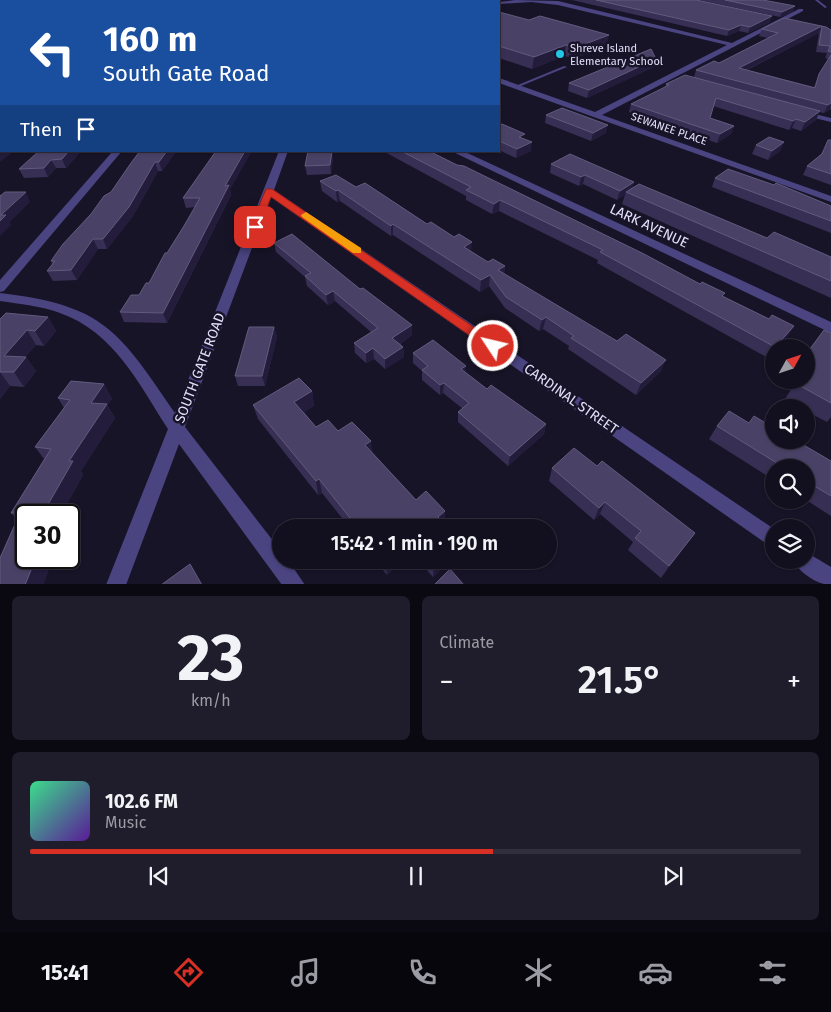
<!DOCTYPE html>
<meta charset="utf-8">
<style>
body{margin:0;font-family:"Fira Sans",sans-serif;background:#1f1d2b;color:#f1f3f6;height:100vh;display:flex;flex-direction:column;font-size:19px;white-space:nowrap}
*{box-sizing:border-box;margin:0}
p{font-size:16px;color:#9c9ca4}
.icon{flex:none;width:28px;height:28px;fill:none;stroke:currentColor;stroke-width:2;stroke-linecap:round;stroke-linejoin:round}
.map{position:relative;height:584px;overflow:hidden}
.panel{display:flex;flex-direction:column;gap:12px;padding:12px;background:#0a0810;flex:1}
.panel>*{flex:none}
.hud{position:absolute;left:0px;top:0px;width:500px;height:152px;box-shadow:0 1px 4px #0004,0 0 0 1px #312f3c;background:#1a4fa0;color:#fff;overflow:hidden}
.needle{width:32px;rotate:50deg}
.controls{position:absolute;left:765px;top:339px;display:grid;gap:10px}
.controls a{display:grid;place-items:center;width:50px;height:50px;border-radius:50%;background:#120f1e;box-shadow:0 1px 4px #0004,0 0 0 1px #312f3c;font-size:25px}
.speed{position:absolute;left:15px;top:504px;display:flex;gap:10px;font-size:25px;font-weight:700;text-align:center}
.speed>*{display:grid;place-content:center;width:65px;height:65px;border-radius:50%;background:#120f1e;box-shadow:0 1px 4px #0004,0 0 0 1px #312f3c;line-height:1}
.speed .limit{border:2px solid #111;border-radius:8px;background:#fff;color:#111}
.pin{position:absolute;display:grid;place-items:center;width:42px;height:42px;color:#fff;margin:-21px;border-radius:10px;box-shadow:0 2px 8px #0006}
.me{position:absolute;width:55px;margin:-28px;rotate:305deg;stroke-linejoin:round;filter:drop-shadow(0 0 4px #0008)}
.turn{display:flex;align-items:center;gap:18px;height:105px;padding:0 20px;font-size:22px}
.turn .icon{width:65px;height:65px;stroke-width:2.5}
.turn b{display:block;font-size:35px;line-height:42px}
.then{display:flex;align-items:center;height:48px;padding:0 20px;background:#0003;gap:10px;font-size:19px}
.big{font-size:38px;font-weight:600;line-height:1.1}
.panel .card{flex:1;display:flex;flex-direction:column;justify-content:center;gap:8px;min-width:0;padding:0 18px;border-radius:8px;background:#1f1d2b}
.panel .dial{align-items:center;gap:0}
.dial b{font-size:65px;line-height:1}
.song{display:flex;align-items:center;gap:15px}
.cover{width:60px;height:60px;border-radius:8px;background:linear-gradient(135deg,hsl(150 70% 55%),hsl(270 70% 35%))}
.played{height:5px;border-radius:2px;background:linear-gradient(90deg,#d93025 60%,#312f3c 60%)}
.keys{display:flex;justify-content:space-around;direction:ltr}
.heat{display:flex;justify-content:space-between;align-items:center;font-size:28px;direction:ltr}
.panel .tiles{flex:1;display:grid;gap:12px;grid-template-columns:1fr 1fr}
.card:last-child{grid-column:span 2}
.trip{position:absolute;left:272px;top:519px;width:285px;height:50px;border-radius:25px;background:#120f1e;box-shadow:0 1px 4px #0004,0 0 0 1px #312f3c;font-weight:600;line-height:50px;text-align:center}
.tab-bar{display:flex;height:80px;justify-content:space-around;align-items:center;background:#07060c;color:#9c9ca4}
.tab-bar .icon{width:35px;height:35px}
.tab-bar .current{color:#d93025}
.tab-bar b{font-size:22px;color:#f1f3f6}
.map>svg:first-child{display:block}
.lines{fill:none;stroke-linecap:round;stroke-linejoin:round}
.service{fill:#4a4481;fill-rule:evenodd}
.minor{fill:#4a4481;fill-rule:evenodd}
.wall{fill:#382f54;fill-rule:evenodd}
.shaded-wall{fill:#231c3b}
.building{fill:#4a4266;stroke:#625b7d}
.route{fill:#d93025;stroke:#8d1f18}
.slow{fill:#f59e0b}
.poi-dot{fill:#22c7e4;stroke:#181428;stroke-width:2}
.labels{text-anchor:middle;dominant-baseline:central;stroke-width:5;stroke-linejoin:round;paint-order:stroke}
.far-poi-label{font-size:11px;fill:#e3dffb;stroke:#181428;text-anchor:start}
.far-street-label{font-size:11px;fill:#e3dffb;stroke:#181428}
.street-label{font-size:14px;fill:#e3dffb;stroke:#181428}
</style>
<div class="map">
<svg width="831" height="585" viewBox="0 0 831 585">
<rect width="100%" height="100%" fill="#181428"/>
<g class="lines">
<path class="service" d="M815 0H818L827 7 825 8Z
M564 66 567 67 516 88 513 87Z"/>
<path class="minor" d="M131 0H140L141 1H133Z
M456 0H463L464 1H458Z
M515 0 558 1 732 43 799 9H803V11L602 115 831 196V202L499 83V79H502L595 112 727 45 558 5 531 2 499 4V2Z
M798 110 831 118V122L798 114Z
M113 151H122L4 291 0 292V280Z
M279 151H288L274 190 774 529V549L271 197 185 427 281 551V560H288L305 585H282L179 444 126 585H106L168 429C139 384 114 332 60 313 41 306 20 304 0 301V293C104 305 119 331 175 413Z
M451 151H463L831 322V333Z
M806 552 831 567V585C818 585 799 573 793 560H806Z"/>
</g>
<path class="wall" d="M168 0H432V1H171Z
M572 0H696L770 22 748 33 739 31 727 36Z
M699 0H763L793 12 780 17Z
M499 12 607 46 575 58 564 56 532 69 499 58Z
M784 18 831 30V109L824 113 819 112 816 120 801 131 792 128 789 130 713 106 710 118 734 126 731 134 717 143 629 112 631 104 665 87 666 84 694 77 696 70 719 63 768 38 759 36 762 29ZM819 33 816 52 827 53 825 58 828 59 819 74 814 87 747 70Z
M654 67 587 98 568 91 569 83Z
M546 115 606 133 591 141 545 123Z
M499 126 524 139 531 151 516 158 499 150Z
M831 140V185L803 175 807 166 821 154Z
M784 142 780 151 768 160 752 154 756 145Z
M39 151H81L66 168H56L48 177 24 178 19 169Z
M140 151H187L186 153H175L162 171H158L133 216 107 249H98L77 280 53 281 47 271 52 264 51 261 111 192Z
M383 151H429L769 319 794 326 787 337 778 348H774V352L768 358 597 263 598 260 499 211 492 214 466 200V196Z
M333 158 331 174 307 175 305 166Z
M551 164 634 182 632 188 767 238 831 257V298L622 204 625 195 617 200 583 184 579 186 550 173Z
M715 178 831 206V233L712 187Z
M320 181 356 187 427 224 488 262 505 266 504 274 661 371 636 395 568 349 569 346 543 329 539 331 505 308 489 286 480 292 393 235 391 236 340 201 337 202 322 191Z
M230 190 231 195 167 323 124 322 120 312 139 295 149 283 195 207 186 208 183 198Z
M274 243 412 335 400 344 403 347 404 357 385 369 374 359 366 363 355 353 354 343 371 332 335 301 328 305 307 286 305 277 276 252Z
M48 317 56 331 44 346 36 345 25 357H26L36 371 24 387 10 386 0 399V319Z
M274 327 277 337 265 386H238L235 376Z
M824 330 831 333V417L827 422 806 411V408H801L785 399 797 380H806V354Z
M413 353 466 373 487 389 546 424 544 434 508 466 458 422V412L463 409 443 393 440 395 422 380V371L413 363Z
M71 381 104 384 112 399 107 405 115 418 81 471 83 475 61 515H26V558H53L43 585H0V558L18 520 11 513 44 459 35 447 64 408 58 398Z
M312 391 314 406 304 412 316 427 338 431 372 453 416 500 445 511 444 523 448 528H350L322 493 318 495 258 419 253 405Z
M749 423 831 461V516L806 500V468H774V480L709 439 717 426Z
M597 466 695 533 661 578 628 550 633 542 600 514 594 520 549 481 552 468Z
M375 560H403L387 575Z
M418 560H451L433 577Z"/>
<path class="shaded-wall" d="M418 0H432V1H404Z
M795 6 793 12 780 17 782 12Z
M772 16 770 22 748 33 750 27Z
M741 25 739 31 727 36 729 30Z
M822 26 819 33 736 75 739 68Z
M609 35 607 46 575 58 577 47Z
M566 45 564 56 532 69 534 57Z
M656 59 654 67 587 98 589 90Z
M0 64H1V72H0L1 95 0 92Z
M831 103 830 109 824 113 828 105Z
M820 111 816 120 801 131 805 122Z
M796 119 792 128 789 130 793 121Z
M608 125 606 133 591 141 593 133Z
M734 126 731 134 717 143 720 134Z
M532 142 531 151 516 158 517 149Z
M784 142 780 151 768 160 772 151Z
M1 149V151H14L0 162V150Z
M69 151H81L66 168 62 159Z
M167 151H174L175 153 162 171 159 162Z
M245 151H252L230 190 231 195 167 323 163 313 225 186Z
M332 151 333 158 331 174 330 165Z
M51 160 56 168 48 177 44 168Z
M155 162 158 171 133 216 107 249 103 239Z
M585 175 583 184 579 186 581 177Z
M634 182 631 191 626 192 625 195 617 200 620 191Z
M338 190 340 201 337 202 336 191Z
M26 192 30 202 10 222 11 225 0 236V221L1 215Z
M500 200 499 211 492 214 494 204Z
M393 224V235L391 236V226Z
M93 239 98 249 77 280 71 270Z
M472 242 471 253 464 247Z
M505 266 503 277 498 270Z
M490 275 489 286 480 292 481 280Z
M333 291 335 301 328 305 326 295Z
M48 317 56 331 44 346 35 331Z
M546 317 543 329 539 331 542 320Z
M412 325V335L393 348 392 338Z
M794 326 787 337 778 348H775Z
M274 327 277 337 265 386 262 376Z
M27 330 36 345 14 370 4 356Z
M403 347 404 357 385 369V359Z
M373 348 374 359 366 363V353Z
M774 349V352L768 358Z
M26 357 36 371 24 387 14 372Z
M666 360 661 371 636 395 641 383Z
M466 366 465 376 461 369Z
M0 372 10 386 0 399Z
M444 383 443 393 440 395V385Z
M104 384 112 399 107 405 115 418 81 471 83 475 61 515H42L69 461 91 403Z
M312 391 314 406 298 416 294 402Z
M546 424 544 434 508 466 510 456Z
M371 441 373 455 365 445Z
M319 479 322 493 318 495 316 481Z
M605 502 600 514 594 520 599 508Z
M445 511 444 524 438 517Z
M695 533 686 545 661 578 669 566Z
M36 558H53L43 585H25Z
M388 560H403L387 575 386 562Z
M439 560H451L433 577 434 564Z"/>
<path class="building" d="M63 0H93L94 1H58Z
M120 0H132L135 1H121Z
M176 0H326L327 1H179Z
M332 0H418L404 1H336Z
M596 0H696L772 16 750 27 741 25 729 30Z
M725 0H763L795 6 782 12Z
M499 12 529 20 540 16 609 35 577 47 566 45 534 57 499 46Z
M784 18 826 27 831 30V52L828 51 830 46 819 45 822 26 739 68 815 88 819 74 831 55V103L828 105 696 70 714 61 719 63 778 33 762 29Z
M0 25 1 26V64H0Z
M651 49 656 59 589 90 569 83Z
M685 75 820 111 805 122 796 119 793 121 716 98 710 118 734 126 720 134 631 104 669 85 666 84Z
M562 108 608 125 593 133 546 115Z
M502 124 525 134 519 137 532 142 517 149 499 141V126Z
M1 127V149L0 150V128Z
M769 137 784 142 772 151 756 145Z
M828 140H831V174L807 166 822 154Z
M39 151H69L62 159 51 160 44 168 19 169Z
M140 151H167L159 162H155L129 207 103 239H93L71 270 47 271 55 261H51L63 244 91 214 104 196 111 192 131 163Z
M216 151H245L225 186 229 185 163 313 120 312 131 295H139L146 283H149L165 253H167L184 226 200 198H183Z
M308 151H332L330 165 305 166Z
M401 151H429L457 165 464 166 644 254 700 284 702 282 725 293 722 296 769 319 772 315 794 326 775 347 600 252 603 250 500 200 494 204 466 190 471 187Z
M570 154 634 182 620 191 585 175 581 177 551 164Z
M728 169 774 185 776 183 831 206V221L715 178Z
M336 175 356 187 365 183 427 224 431 222 454 237 459 234 472 242 464 247 488 262 493 259 505 266 498 270 617 341 626 334 666 360 641 383 571 338 574 336 546 317 542 320 506 297 490 275 481 280 393 224 391 226 338 190 336 191 320 181Z
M639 184 767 238 774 232 831 257V281L626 192Z
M5 192H26L1 215H6L0 221V196Z
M292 234 360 289 363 288 412 325 392 338 403 347 385 359 373 348 366 353 354 343 378 328 333 291 326 295 305 276 311 273 274 243Z
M6 313 48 317 35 331 27 330 4 356 26 357 14 372H0V319Z
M249 327H274L262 376H235Z
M824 330 831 333V403L795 383 797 380H806V368L815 357 807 353Z
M433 340 466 366 461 369 487 389 491 385 546 424 510 456 458 412 469 403 444 383 440 385 422 370 428 366 413 353Z
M299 378 312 391 294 402 316 427 328 420 338 431 352 422 371 441 365 445 416 500 426 491 445 511 438 517 448 528H358L319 479 316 481 253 405Z
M71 381 104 384 91 403 107 404 69 461H73L42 515H26V558H36L25 585H0V558L20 513H11L51 449 35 447 70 400 58 398Z
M729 411 749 423 754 416 774 428V440H795L831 461V496L806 481V468H785L717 426Z
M574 448 597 466 602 461 695 533 669 566 635 538 641 531 605 502 599 508 552 468Z
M430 560H439L434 564Z
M190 564 202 585H161Z
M450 569 464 585H434Z"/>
<path class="route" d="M266 189H272L497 343 499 346 497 349H489L271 197 260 227 251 229 250 227Z"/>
<path class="slow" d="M306 212 361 248V253H353L302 217 301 215Z"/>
<circle class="poi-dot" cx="560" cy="54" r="5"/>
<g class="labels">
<g class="far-poi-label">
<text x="570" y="48">Shreve Island<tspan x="570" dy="13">Elementary School</tspan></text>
</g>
<g class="far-street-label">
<text transform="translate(669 129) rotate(19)">SEWANEE PLACE</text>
</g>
<g class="street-label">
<text transform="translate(649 226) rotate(25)">LARK AVENUE</text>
<text transform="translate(200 368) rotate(-69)">SOUTH GATE ROAD</text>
<text transform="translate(571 399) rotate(35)">CARDINAL STREET</text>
</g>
</g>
</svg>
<div class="controls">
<a><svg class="needle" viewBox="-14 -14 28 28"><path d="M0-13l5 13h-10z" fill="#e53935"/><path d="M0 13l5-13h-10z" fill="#9c9ca4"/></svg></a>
<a><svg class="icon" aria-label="sound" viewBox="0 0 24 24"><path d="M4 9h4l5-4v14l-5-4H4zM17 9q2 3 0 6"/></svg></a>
<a><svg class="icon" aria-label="search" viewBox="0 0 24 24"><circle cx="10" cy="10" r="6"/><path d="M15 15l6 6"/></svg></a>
<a><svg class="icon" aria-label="layers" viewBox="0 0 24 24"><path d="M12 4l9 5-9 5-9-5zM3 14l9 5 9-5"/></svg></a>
</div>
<div class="speed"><div class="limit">30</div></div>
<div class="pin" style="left:255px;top:227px;background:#d93025"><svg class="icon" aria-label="arrive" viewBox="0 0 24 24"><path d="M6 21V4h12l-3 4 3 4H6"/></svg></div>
<svg class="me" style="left:493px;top:346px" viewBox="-20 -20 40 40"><circle r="17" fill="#d93025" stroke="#fff" stroke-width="3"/><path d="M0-11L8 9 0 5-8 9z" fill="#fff"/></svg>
<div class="trip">15:42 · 1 min · 190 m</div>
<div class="hud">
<div class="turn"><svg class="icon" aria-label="left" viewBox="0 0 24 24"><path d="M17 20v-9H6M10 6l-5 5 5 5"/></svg><div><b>160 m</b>South Gate Road</div></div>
<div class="then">Then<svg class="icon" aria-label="arrive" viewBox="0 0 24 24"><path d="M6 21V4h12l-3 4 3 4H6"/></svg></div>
</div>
</div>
<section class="panel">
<div class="tiles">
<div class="card dial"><b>23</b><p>km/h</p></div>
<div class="card"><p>Climate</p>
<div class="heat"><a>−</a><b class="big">21.5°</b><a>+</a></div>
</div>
<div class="card">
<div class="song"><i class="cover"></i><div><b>102.6 FM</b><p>Music</p></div></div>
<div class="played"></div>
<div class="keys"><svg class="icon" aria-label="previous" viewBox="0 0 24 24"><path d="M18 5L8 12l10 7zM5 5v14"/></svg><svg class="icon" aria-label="pause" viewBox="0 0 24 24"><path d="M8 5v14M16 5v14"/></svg><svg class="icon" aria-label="next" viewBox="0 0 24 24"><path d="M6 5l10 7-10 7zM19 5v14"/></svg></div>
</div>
</div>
</section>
<nav class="tab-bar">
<b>15:41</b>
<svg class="icon current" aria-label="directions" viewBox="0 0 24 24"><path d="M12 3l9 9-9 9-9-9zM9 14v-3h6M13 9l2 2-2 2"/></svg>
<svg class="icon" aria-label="music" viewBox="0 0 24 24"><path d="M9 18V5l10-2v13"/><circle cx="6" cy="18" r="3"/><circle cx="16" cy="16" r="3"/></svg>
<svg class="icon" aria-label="phone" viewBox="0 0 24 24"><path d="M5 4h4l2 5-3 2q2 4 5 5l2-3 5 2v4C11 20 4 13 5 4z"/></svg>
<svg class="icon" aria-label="climate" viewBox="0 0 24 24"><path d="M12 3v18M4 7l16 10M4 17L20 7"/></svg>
<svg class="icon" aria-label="car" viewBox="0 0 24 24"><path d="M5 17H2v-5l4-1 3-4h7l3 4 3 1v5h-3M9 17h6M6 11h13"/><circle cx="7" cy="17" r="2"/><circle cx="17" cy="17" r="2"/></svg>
<svg class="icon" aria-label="filters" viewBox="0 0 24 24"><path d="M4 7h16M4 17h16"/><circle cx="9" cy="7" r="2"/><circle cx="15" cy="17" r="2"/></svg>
</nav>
